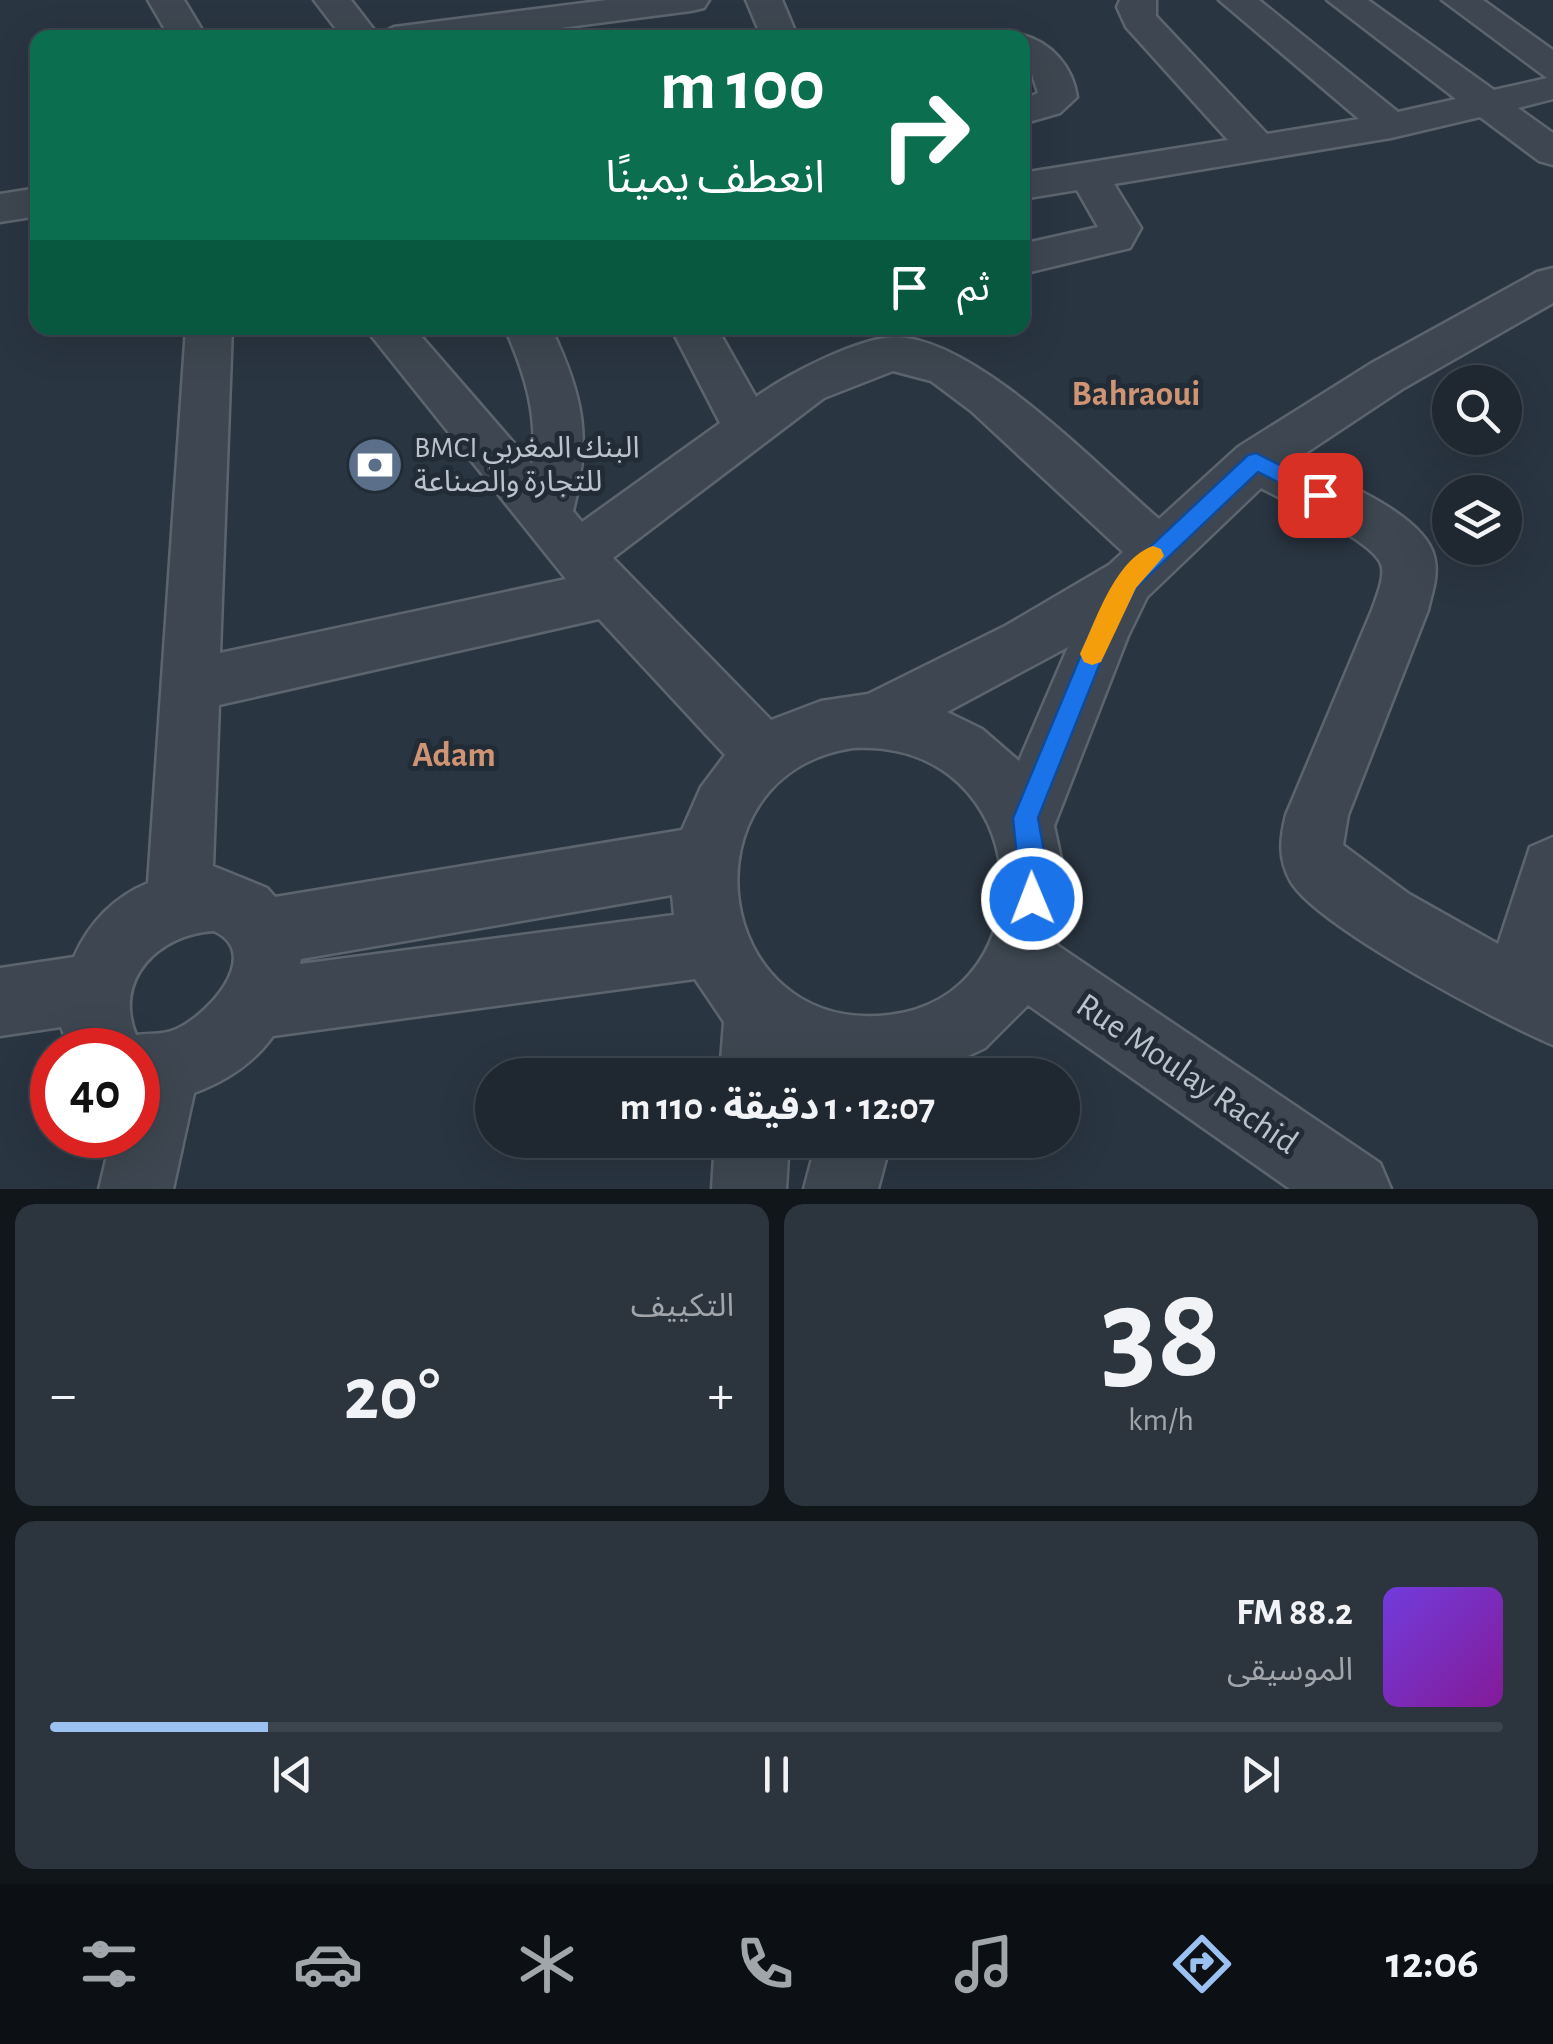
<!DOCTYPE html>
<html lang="ar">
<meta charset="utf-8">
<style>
body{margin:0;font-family:"Alegreya Sans","Noto Sans Arabic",sans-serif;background:#2c343d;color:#f1f3f6;direction:rtl;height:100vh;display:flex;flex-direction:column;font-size:38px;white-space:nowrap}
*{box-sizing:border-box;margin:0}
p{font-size:32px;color:#a1a6ab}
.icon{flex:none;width:55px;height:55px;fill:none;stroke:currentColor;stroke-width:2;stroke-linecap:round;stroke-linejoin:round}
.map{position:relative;height:1189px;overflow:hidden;direction:ltr}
.drawer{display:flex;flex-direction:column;gap:15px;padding:15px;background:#11161b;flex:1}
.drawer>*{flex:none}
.hud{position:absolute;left:30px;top:30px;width:1000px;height:305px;border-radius:20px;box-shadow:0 10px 40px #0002,0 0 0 2px #3c444d;direction:rtl;background:#0b6e4f;color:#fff;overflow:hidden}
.fabs{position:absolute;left:1432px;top:365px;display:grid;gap:20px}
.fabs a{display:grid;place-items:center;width:90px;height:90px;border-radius:50%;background:#1f2831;box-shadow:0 10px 40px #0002,0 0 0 2px #3c444d;font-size:50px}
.speed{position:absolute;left:30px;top:1028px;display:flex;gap:20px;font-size:50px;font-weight:700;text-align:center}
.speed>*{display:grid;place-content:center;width:130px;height:130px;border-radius:50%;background:#1f2831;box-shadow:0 10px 40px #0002,0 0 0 2px #3c444d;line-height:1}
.speed .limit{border:15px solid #d22;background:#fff;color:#111}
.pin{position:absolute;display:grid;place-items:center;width:85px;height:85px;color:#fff;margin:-42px;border-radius:20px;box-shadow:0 5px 15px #0006}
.me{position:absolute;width:110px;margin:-55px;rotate:359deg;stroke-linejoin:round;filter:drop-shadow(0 0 8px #0008)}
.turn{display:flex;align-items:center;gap:35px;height:210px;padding:0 40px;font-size:45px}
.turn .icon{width:130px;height:130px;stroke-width:2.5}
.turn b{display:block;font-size:70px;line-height:85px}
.then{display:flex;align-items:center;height:95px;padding:0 40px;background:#0003;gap:20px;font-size:38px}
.big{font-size:75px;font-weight:700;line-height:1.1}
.drawer .card{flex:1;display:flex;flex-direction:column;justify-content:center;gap:15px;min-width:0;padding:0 35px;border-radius:20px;background:#2c343d}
.drawer .dial{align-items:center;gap:0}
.dial b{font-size:130px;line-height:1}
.song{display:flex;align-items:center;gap:30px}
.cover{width:120px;height:120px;border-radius:15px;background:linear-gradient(135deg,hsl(260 70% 55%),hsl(290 70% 35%))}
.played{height:10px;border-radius:5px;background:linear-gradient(90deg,#9bc1f0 15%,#3c444d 15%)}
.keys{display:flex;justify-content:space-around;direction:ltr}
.heat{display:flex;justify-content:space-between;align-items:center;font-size:55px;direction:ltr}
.drawer .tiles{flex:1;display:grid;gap:15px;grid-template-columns:1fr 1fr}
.card:last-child{grid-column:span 2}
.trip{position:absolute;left:475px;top:1058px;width:605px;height:100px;border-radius:50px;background:#1f2831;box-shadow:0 10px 40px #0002,0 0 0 2px #3c444d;font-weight:700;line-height:100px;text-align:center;direction:rtl}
.dock{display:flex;height:160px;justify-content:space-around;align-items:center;background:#0c1014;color:#a1a6ab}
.dock .icon{width:70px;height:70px}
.dock .on{color:#9bc1f0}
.dock b{font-size:45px;color:#f1f3f6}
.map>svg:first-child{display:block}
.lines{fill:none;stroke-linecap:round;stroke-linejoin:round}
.minor-casing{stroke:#5c656e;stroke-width:5}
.minor{fill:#3e4751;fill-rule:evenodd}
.route{fill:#1a73e8;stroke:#114b97;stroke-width:2.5}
.slow{fill:#f59e0b}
.labels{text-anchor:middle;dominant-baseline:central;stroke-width:10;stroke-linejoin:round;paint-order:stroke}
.poi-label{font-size:30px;fill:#bbc2cb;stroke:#222c36;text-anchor:start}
.quarter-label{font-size:35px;font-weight:bold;fill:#ce9473;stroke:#222c36}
.near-street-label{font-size:35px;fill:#bbc2cb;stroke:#222c36}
</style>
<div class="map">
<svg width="1553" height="1189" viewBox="0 0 1553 1189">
<rect width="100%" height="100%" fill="#293541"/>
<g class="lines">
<g class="minor-casing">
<path id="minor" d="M148 0H184L207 38H170Z
M314 0H351L378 35 394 27 607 0H709L704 8 691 11 483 38H343Z
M746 0H782L798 38H762Z
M1120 0H1156V16L1267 134 1359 119 1219 0H1259L1398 112 1456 99 1327 0H1368L1494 90 1547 78 1442 0H1483L1553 50V99L1518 108 1553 133V165L1539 161 1480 117 1391 138 1114 184 1141 228 1130 248 1022 274V244L1098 227 1077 190 1022 199V173L1228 140 1126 27 1117 7Z
M1022 35C1051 42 1073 67 1077 97L1060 113 1022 124V100L1038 93 1032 74 1022 63V38H1012Z
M38 188V216L0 222V194Z
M1553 268V303L1404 388 1297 459C1335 480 1423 513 1434 556 1439 575 1432 592 1428 610L1348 815 1343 845 1409 894 1498 944 1530 847 1553 837V1045C1500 1023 1318 927 1291 882 1278 859 1280 839 1286 815L1372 610C1376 598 1386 576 1381 564 1371 539 1286 502 1261 488L1147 597 1128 636 1054 826 1067 886 1057 945 1380 1163 1391 1189H1290L1028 1005 985 1048 928 1075H810L791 1067 790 1075H720L724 1022 695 979 273 1036C253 1064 226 1081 194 1093L173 1189H99L112 1135H138V1050H70L61 1027 0 1036V968L74 957C89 923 114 897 148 883L186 328H232L220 653 566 579 365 328H414L532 464C538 414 525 374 505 328H551C583 395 592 438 573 511L582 522 720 423 671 328H717L756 397C786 375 859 337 896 337 977 339 1097 466 1159 519L1238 447 1370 364 1537 272ZM893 371 931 381 971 411 1123 552 1109 565 1005 626 868 694 821 701 771 720 613 558 824 398ZM599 619 725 755 701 787 682 830 275 897 267 888 213 866 219 705ZM1068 647 1019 761 982 729 947 712ZM853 748C1036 739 1052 995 889 1015 711 1036 678 775 853 748ZM672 895 674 915 300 964 301 959ZM214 931C265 955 205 1018 174 1030 163 1035 148 1033 136 1035 113 979 159 934 214 931Z
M715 1140H789L786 1189H712Z
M817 1140H891L878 1189H804Z"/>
</g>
<use href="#minor" class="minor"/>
</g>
<path class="route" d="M1256 453 1328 489 1331 495 1320 504 1258 472 1136 588 1111 636 1038 818 1046 862 1041 909 1032 912 1022 909 1013 818 1093 626 1120 575 1248 455Z"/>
<path class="slow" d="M1153 546 1161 549 1164 556 1136 588 1101 662 1092 665 1084 662 1080 654C1096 621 1115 559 1153 546Z"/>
<defs>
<g id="bank-disc" transform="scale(2.875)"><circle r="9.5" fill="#5c6f8a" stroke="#222c36"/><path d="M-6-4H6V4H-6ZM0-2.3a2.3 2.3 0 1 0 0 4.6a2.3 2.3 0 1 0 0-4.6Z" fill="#fff"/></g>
</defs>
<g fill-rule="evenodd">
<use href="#bank-disc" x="375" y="465"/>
</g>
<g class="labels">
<g class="poi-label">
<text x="414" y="448">BMCI البنك المغربي<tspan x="414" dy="34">للتجارة والصناعة</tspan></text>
</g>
<g class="quarter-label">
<text x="1136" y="394">Bahraoui</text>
<text x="454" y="755">Adam</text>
</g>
<g class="near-street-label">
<text transform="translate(1187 1074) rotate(34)">Rue Moulay Rachid</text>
</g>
</g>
</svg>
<div class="fabs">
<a><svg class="icon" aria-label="search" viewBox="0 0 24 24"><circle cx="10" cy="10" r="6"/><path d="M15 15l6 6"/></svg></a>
<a><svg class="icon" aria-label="layers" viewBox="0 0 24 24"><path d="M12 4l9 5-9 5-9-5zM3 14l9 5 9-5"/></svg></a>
</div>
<div class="speed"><div class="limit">40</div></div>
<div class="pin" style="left:1320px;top:495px;background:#d93025"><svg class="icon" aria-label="arrive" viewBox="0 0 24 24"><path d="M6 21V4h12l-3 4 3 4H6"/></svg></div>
<svg class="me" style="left:1032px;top:899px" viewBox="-20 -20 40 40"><circle r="17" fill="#1a73e8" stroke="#fff" stroke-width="3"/><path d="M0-11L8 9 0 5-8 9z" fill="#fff"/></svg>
<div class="trip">12:07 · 1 دقيقة · 110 m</div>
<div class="hud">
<div class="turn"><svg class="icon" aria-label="right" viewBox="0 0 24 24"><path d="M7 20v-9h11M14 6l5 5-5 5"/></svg><div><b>100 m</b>انعطف يمينًا</div></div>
<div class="then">ثم<svg class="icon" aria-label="arrive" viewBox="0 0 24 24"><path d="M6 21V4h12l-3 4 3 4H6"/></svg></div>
</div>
</div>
<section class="drawer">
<div class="tiles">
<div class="card dial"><b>38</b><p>km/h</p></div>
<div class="card"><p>التكييف</p>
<div class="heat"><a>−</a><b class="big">20°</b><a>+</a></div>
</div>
<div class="card">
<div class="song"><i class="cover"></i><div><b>88.2 FM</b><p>الموسيقى</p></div></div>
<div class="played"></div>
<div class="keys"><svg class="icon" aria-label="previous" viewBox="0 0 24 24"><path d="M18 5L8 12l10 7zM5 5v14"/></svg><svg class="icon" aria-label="pause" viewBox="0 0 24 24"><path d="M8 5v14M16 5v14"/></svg><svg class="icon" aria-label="next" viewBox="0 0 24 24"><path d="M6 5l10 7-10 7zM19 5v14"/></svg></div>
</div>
</div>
</section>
<nav class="dock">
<b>12:06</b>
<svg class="icon on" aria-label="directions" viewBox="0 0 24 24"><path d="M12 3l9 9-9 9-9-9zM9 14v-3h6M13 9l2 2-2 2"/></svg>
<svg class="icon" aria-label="music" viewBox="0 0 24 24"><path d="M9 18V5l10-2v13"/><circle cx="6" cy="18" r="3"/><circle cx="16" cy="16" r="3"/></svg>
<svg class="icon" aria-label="phone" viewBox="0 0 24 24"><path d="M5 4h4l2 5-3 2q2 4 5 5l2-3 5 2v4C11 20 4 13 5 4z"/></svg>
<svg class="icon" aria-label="climate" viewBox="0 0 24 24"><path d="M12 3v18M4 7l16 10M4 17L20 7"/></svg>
<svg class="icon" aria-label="car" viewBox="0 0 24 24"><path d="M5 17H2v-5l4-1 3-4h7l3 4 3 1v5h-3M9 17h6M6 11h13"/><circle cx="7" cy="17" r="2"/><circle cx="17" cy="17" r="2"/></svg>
<svg class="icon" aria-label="filters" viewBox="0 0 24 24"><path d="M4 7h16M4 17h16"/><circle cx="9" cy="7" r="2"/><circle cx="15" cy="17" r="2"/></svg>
</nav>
